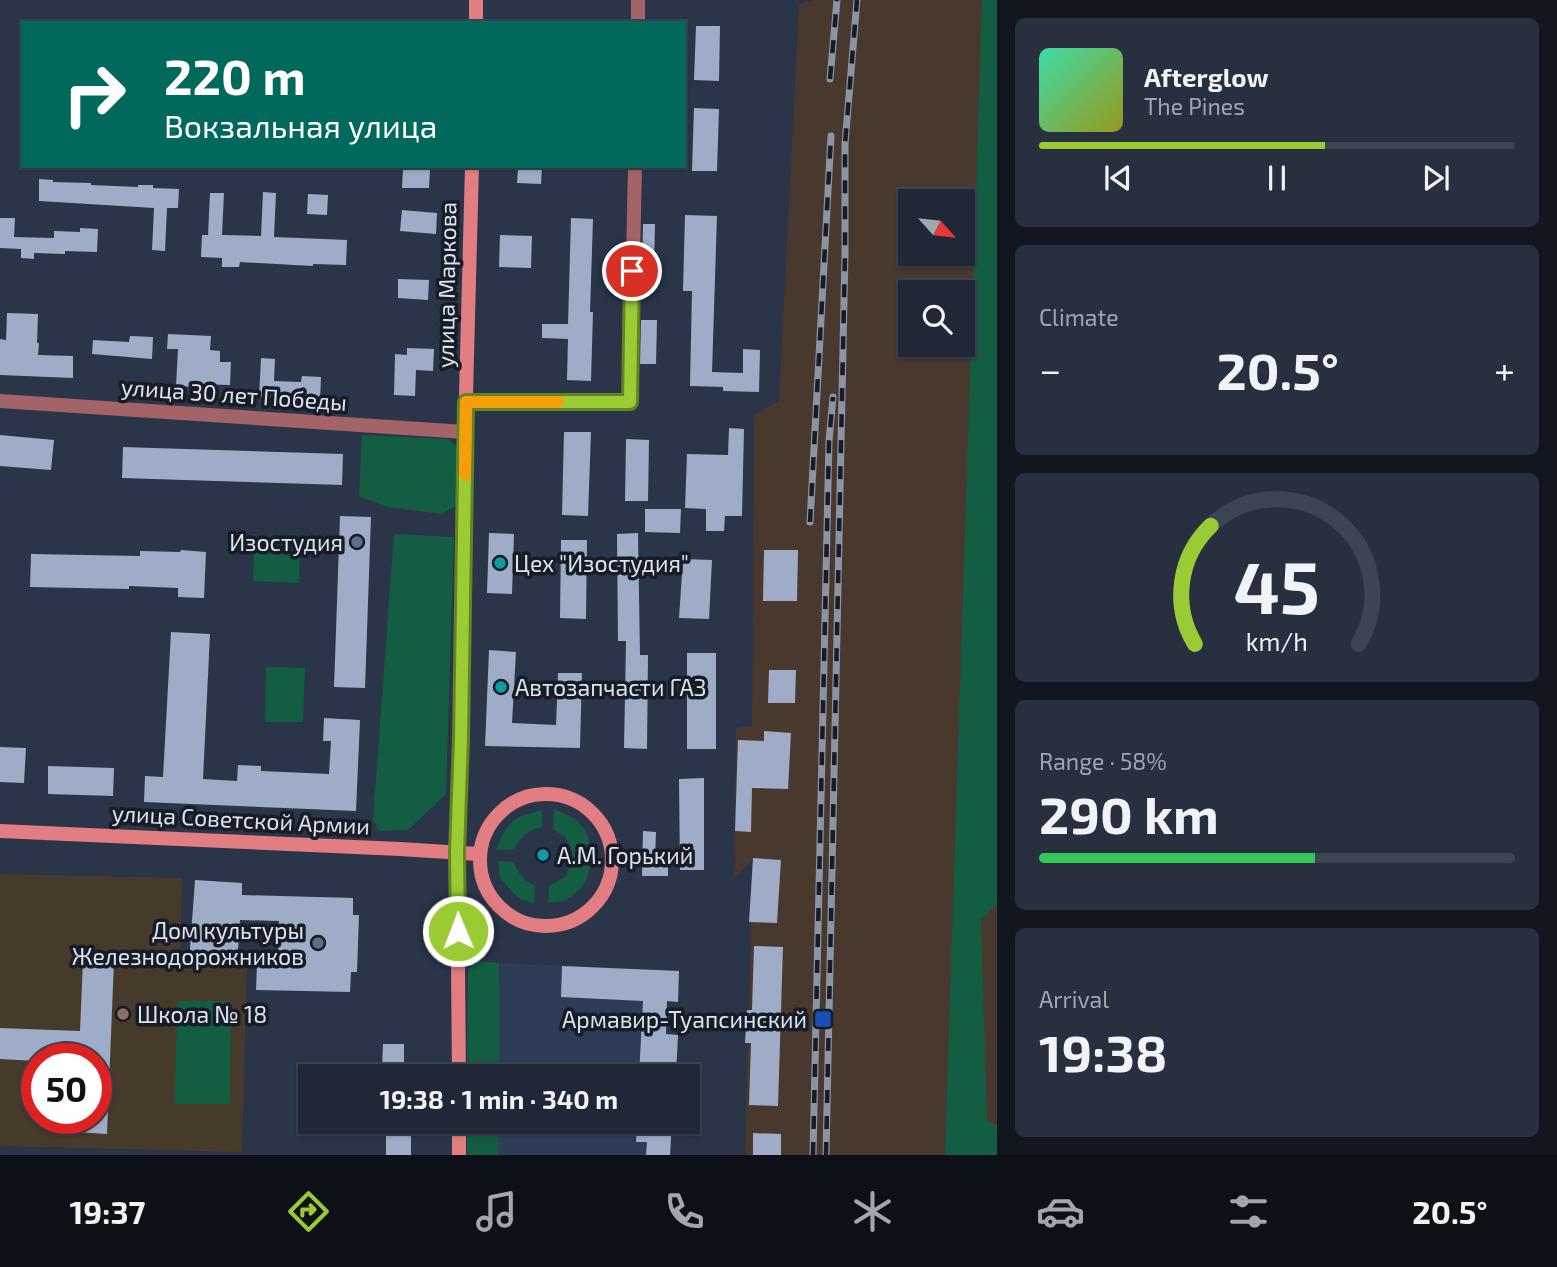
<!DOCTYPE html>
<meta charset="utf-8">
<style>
body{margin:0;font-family:"Exo 2",sans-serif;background:#283040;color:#f1f3f6;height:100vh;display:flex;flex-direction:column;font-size:26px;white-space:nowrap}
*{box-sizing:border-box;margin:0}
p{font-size:23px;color:#a2a6ae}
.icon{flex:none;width:38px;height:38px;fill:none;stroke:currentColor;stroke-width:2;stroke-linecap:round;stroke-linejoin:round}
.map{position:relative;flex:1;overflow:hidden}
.panel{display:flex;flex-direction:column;gap:18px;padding:18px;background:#12161f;width:560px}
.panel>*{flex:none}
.guide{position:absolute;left:21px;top:21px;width:665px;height:147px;border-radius:0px;box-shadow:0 2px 5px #0004,0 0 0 2px #3d4453;background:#00695c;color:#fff;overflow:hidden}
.needle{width:46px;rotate:117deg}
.fabs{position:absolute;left:898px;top:189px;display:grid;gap:14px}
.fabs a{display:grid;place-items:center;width:77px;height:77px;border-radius:0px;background:#202838;box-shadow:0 2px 5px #0004,0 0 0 2px #3d4453;font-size:35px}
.speed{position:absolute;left:21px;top:1043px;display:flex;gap:14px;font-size:35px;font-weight:700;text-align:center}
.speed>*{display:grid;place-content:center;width:91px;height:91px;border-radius:50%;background:#202838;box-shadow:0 2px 5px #0004,0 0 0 2px #3d4453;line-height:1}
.speed .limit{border:10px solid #d22;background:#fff;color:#111}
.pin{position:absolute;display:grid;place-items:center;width:60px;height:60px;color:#fff;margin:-30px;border:4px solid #fff;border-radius:50%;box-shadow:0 2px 7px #0007}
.me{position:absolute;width:77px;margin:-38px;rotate:359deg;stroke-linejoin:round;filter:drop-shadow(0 0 5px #0008)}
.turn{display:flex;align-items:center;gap:24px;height:147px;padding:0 28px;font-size:32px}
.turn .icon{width:91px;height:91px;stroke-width:2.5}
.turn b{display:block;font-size:49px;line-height:60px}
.big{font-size:52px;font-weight:700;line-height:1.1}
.panel .widget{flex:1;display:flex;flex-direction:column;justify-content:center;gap:10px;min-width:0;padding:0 24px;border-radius:10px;background:#283040}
.panel .dial{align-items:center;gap:0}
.dial svg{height:182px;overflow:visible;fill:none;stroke:#3d4453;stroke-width:7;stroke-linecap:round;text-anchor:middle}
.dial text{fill:#f1f3f6;stroke:none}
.song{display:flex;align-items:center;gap:21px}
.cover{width:84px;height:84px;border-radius:10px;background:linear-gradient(135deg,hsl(160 70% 55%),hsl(60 70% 35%))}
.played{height:7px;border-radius:4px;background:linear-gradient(90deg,#9acb34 60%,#3d4453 60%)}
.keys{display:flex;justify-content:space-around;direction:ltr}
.heat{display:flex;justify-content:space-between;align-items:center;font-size:38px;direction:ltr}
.charge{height:10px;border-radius:5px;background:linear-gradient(90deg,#34c759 58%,#3d4453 0)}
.trip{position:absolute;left:298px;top:1064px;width:402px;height:70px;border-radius:0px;background:#202838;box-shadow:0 2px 5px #0004,0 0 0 2px #3d4453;font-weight:700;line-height:70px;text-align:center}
.tab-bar{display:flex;height:112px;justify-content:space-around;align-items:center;background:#0d1016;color:#a2a6ae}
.tab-bar .icon{width:49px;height:49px}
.tab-bar .active{color:#9acb34}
.tab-bar b{font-size:32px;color:#f1f3f6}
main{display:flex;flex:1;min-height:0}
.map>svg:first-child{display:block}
.built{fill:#2e3c58}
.industrial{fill:#49382e;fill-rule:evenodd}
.education{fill:#463a2b;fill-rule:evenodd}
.green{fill:#135e42}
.building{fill:#9facc7}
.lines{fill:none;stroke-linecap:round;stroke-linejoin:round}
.minor{stroke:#a46467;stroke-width:14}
.tertiary{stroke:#a46467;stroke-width:14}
.secondary{stroke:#e27d82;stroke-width:14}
.rail-casing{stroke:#8b94a5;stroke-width:7}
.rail{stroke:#171c26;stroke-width:4.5;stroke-dasharray:13;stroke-linecap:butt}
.route-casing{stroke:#648422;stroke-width:18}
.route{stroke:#9acb34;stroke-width:12}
.slow{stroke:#f59e0b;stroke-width:12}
.service-dot{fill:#5c6f8a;stroke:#171c26;stroke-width:2.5}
.culture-dot{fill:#0f9aa8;stroke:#171c26;stroke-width:2.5}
.education-dot{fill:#8d6e63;stroke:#171c26;stroke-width:2.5}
.transit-dot{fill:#1a4fb4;stroke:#171c26;stroke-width:2.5}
.labels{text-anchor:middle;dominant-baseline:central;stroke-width:7;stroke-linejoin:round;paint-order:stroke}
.street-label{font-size:23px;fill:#dbe2f0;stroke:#171c26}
.poi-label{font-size:23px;fill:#dbe2f0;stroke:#171c26;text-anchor:start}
</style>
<main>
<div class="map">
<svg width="997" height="1155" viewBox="0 0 997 1155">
<rect width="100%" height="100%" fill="#2a354a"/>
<path class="built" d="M499 963 679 971 678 1002H667L666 1034 678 1035 676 1076H500Z
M499 1122H672L670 1155H498Z"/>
<path class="industrial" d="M813 0H997V1155H745L753 859 735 878 736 728 752 726 754 415 779 401 799 4ZM910 201H962V254H910ZM910 292H962V345H910Z"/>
<path class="education" d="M0 874 182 878 180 967 247 968 242 1152 0 1146ZM37 1059H96V1118H37Z"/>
<path class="green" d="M982 0H997V905L981 919 987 1121 997 1125V1155H945Z
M362 435 448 439 459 448 456 506 441 514 388 507 359 496Z
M394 534 454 537 446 794 408 830 379 831 373 819Z
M254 551 300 552 299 583 253 581Z
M266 667 305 668 303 722H265Z
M554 809C561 812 569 815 575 819 600 839 596 887 565 900 560 902 554 902 548 903L549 886 565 877 572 862V850L566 838 553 829Z
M542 810V827C528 830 521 836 514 849L496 850C506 823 514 816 542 810Z
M498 861 514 862C518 874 524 880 535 886L534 904 517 897 500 878Z
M475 961 499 963 500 1076H467L468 970Z
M177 1001H231L230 1104H175Z
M467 1122H499L498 1155H467Z"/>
<path class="building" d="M696 26H720L719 81 694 80Z
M694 108 719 109 717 171H692Z
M518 168H542L541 184 517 183Z
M403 169 430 170 429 188H402Z
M39 179 53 180V182L91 183V185L138 187V185H153V188L179 189 178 208H167L165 251 152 250 154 208 39 201Z
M263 192 276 193 274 237 347 240 346 265 313 264V266L240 262 239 267H222V258L201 257 202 235H208L210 193H224L222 235 261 236Z
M308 194 328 195 327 215 307 214Z
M402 210 437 213 436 234 400 231Z
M685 215 717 216 712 372 743 373V349L760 350 759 392 723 391V387L690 386 692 291H683Z
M0 218H15L14 237 54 238V231L80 232V228L98 229 97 252 65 251V254L34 253V259L21 258V249L0 248Z
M571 218 593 219 590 312H593L591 381 567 380 568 339 542 338V324H568Z
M643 224H655L654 268H642Z
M500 235 532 236 531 268 499 267Z
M398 279 429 280 428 300 398 298Z
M7 313 38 314 37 343H39L38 355 73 356V378L0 375V339L6 340Z
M641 320H657L656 364H640Z
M168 334 211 336 210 350 220 351V362H231L230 385 196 384V387L176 386 178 349H167Z
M130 336 153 337 152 359 92 354 93 340 129 342Z
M407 348 434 349 433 371 416 370 415 396 394 395 395 354 407 355Z
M261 358 275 359 274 381 301 382 302 376 321 377 320 401 301 400V397L274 396V398L259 397Z
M729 428 744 429 742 516H725L724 531H706V509L685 508 687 454 728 455Z
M564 432H591L588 516 562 515Z
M0 435 54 440 51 470 0 466Z
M626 439 649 440 648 501H625Z
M123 447 343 454 342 485 122 478Z
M645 509H681L680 533 645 532Z
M340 516 371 517 365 688 334 687Z
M489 533 514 534 512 594 487 593Z
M638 533 640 655H648L647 749 624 748 626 641H618L617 534Z
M561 540H587L586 619 560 618Z
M181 550 206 552 204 598 178 597V588L129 586V589L30 587 31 554 140 556V551L180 552Z
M764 550H798L797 601H763Z
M683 559 712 560 709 619 679 618Z
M171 632 210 634 203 779 237 781 238 765 261 766V771L329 774 331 741H323L324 718 360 720 356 811 144 802 145 776 163 777Z
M489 650 516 652 512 723 556 725 558 673H582L580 748 485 746Z
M687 653H716V749H687Z
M769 670H796L795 703H768Z
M764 731 791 733 788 789 752 788 751 832 735 831 738 740 764 741Z
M0 747 26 748 24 783 0 782Z
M48 766 114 768 113 796 48 794Z
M704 778V870H680L679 779Z
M643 831 656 832 655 860H668V876H642Z
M753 858 781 860 777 923 749 922Z
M195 880 242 883V895L353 898V915H359L357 972H351L350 992 256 990 257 964 278 965 279 921 240 920 237 965 189 962Z
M754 946 783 947 778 1106 749 1105 751 1043H745L747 1010H752Z
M83 960 114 961 107 1134 75 1132 76 1118H96V1059H37V1061L0 1059V1028L80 1031Z
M562 966 679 971 678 1002 667 1001 666 1034 678 1035 676 1076H639L643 1001 561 997Z
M383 1044H404V1067H382Z
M637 1122H672L670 1155H646L647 1142H636Z
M386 1124 411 1125V1155H386Z
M753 1133 781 1134V1155H753Z"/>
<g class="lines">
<path class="minor" d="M638 23V0
M466 402H630L635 166"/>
<path class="tertiary" d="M0 401 465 432"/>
<path class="secondary" d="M476 0V23
M480 860a66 66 0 1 1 132 0a66 66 0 1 1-132 0Z
M0 831 400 849 479 854
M459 1076 457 852 465 526V432L472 166
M459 1155V1122"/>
<g class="rail-casing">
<path id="rail" d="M830 79 837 0
M810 522 831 136
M813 1155 829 441 833 397
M826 1155 845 254V144L857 0"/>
</g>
<use href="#rail" class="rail"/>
</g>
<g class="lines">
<g class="route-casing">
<path id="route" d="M458 931 457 852 461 739 466 402H630L632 271"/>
</g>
<use href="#route" class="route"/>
<path class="slow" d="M465 475 466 402H558"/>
</g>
<g class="service-dot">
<circle cx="357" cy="542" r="7"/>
<circle cx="318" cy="943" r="7"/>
</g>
<g class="culture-dot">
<circle cx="500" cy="563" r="7"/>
<circle cx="501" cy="687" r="7"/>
<circle cx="543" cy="855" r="7"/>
</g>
<circle class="education-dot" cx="123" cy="1014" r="7"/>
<rect class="transit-dot" x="814" y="1010" width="18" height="18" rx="3.5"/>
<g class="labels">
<g class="street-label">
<text transform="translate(446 285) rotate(-89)">улица Маркова</text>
<text transform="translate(234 394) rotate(4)">улица 30 лет Победы</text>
<text transform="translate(241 819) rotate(3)">улица Советской Армии</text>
</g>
<g class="poi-label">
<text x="343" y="542" text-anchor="end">Изостудия</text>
<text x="514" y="563">Цех "Изостудия"</text>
<text x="515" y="687">Автозапчасти ГАЗ</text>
<text x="557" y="855">А.М. Горький</text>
<text x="304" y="930" text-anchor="end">Дом культуры<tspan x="304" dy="26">Железнодорожников</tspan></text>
<text x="137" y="1014">Школа № 18</text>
<text x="807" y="1019" text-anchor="end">Армавир-Туапсинский</text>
</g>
</g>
</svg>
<div class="fabs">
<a><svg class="needle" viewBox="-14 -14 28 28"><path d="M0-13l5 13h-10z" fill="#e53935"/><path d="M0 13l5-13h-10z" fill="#a2a6ae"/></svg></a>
<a><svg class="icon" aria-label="search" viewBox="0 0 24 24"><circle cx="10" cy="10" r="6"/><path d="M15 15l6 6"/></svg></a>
</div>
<div class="speed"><div class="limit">50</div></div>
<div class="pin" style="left:632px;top:271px;background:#d93025"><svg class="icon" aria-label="arrive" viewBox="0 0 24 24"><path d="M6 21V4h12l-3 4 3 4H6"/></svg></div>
<svg class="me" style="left:458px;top:931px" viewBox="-20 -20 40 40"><circle r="17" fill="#9acb34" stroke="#fff" stroke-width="3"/><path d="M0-11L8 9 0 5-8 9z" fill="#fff"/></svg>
<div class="trip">19:38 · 1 min · 340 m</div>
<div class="guide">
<div class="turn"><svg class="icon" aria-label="right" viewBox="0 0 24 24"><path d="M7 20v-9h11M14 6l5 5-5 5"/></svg><div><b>220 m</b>Вокзальная улица</div></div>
</div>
</div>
<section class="panel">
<div class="widget">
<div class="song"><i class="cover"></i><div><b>Afterglow</b><p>The Pines</p></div></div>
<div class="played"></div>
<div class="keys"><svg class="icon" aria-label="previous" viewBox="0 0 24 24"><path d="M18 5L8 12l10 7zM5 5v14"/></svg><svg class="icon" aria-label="pause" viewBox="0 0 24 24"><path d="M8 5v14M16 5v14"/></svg><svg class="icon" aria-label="next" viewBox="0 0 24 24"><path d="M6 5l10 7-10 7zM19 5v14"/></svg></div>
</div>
<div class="widget"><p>Climate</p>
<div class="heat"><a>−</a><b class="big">20.5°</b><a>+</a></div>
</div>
<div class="widget dial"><svg viewBox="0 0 100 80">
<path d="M14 69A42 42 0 1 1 86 69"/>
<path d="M14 69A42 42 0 0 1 21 17" stroke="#9acb34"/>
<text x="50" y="56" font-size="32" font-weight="700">45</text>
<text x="50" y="72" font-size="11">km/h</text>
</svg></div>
<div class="widget"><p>Range · 58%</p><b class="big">290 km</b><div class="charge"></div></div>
<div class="widget"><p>Arrival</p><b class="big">19:38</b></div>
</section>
</main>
<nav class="tab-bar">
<b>19:37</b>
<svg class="icon active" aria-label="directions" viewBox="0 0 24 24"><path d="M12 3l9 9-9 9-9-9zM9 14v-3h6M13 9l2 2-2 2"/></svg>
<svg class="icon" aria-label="music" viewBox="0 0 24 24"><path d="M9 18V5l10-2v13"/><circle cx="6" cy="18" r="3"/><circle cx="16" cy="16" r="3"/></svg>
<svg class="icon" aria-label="phone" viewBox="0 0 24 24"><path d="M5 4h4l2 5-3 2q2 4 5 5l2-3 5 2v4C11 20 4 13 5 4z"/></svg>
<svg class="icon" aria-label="climate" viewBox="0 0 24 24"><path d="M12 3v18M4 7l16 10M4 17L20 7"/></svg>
<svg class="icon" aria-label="car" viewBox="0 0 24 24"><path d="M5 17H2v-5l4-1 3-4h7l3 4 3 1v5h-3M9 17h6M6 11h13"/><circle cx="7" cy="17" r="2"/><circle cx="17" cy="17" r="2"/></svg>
<svg class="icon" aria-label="filters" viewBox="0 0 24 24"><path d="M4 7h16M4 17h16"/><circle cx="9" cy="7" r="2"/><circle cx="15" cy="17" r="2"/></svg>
<b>20.5°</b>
</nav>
